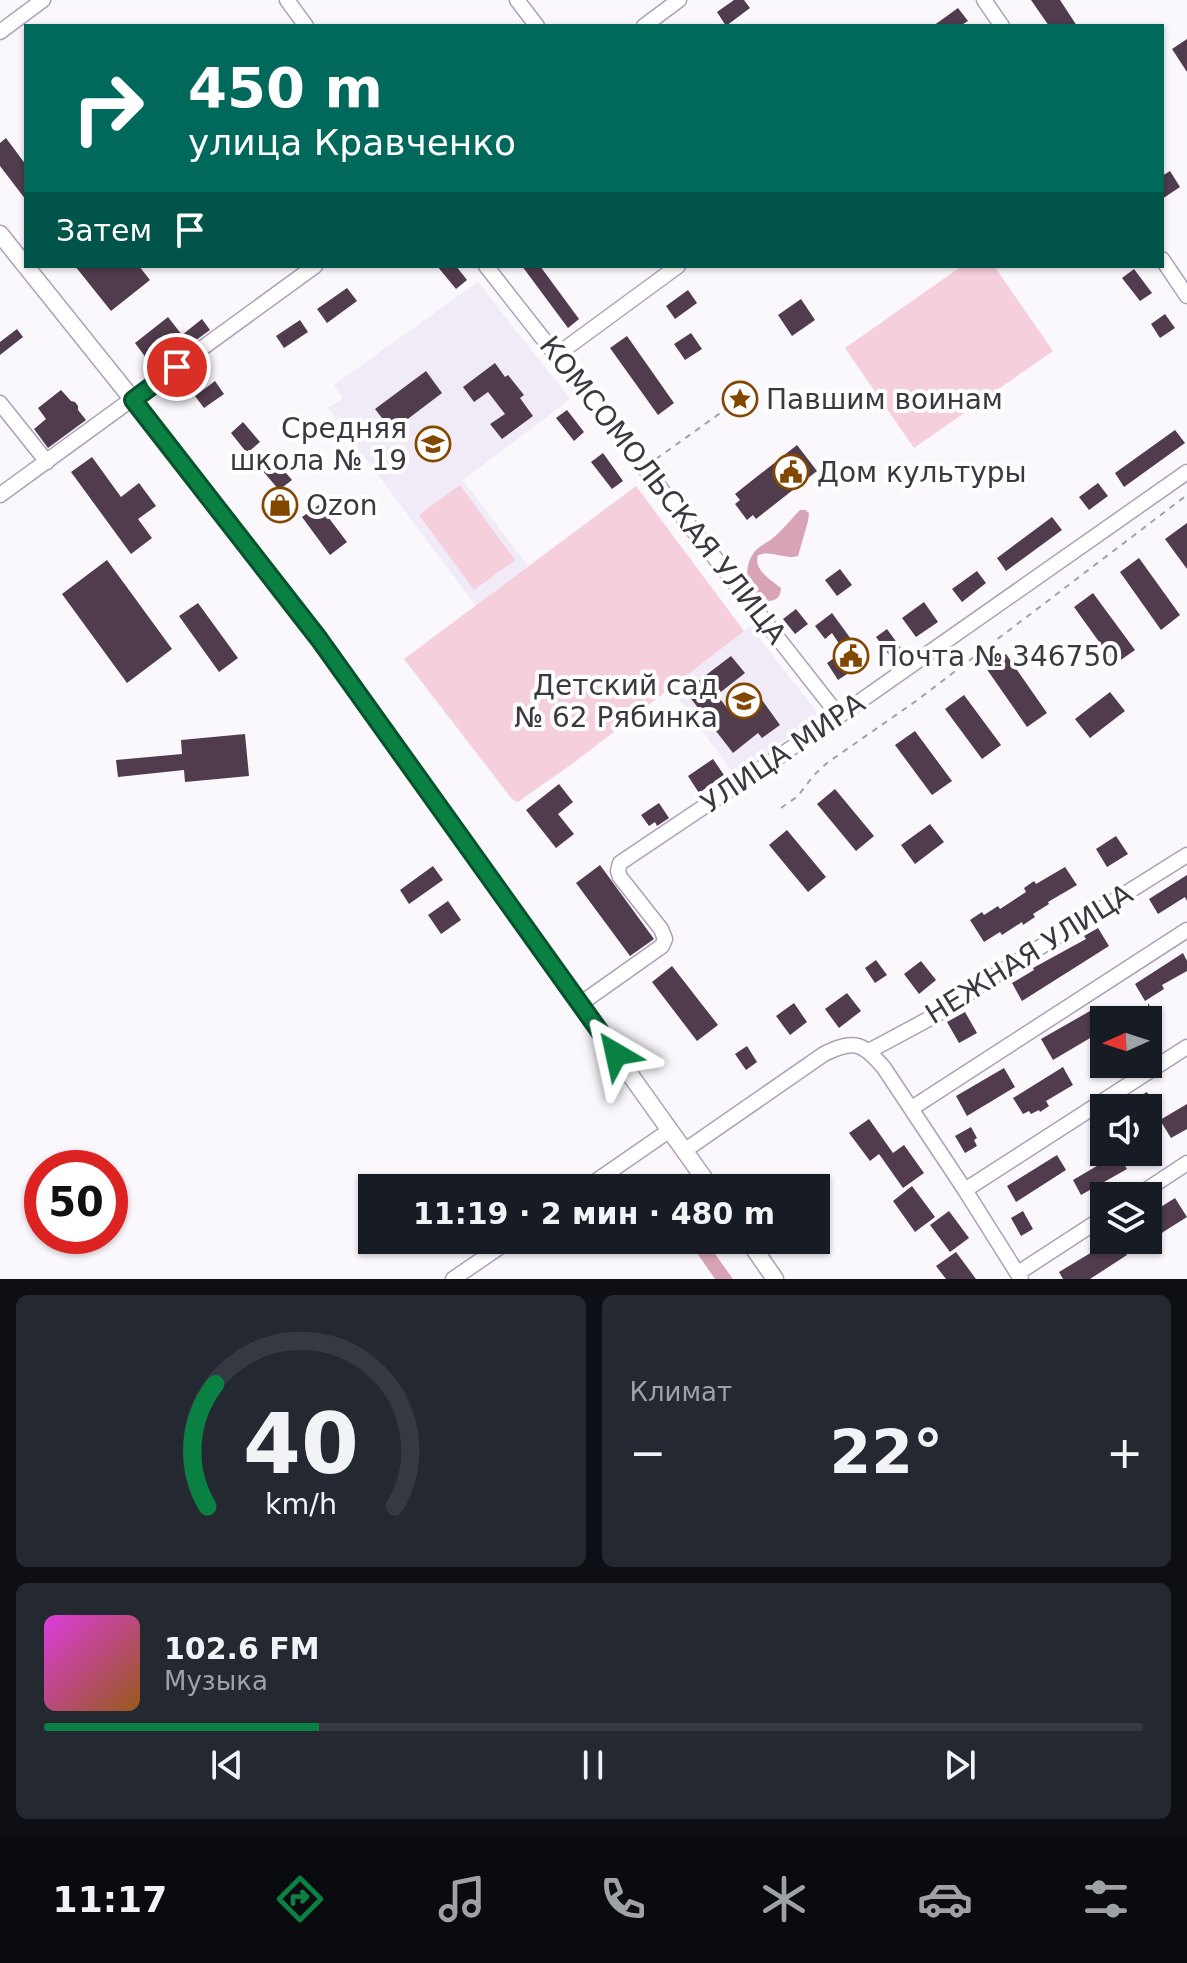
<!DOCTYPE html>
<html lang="ru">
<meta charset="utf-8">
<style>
body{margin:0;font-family:"DejaVu Sans",sans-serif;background:#242831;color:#f1f3f6;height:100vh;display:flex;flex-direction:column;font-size:30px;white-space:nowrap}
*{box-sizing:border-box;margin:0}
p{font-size:26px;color:#9ea1a6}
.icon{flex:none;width:44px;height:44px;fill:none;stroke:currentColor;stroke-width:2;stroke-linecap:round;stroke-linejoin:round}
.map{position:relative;height:1279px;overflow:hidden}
.side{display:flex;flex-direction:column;gap:16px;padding:16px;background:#0d0f14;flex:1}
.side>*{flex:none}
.banner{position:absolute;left:24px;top:24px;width:1140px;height:244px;border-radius:0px;box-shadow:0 2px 6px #0004;background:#00695c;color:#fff;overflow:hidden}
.needle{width:52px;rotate:267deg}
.fabs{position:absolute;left:1090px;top:1006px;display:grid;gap:16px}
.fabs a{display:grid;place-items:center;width:72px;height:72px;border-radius:0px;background:#171b24;box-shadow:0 2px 6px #0004;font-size:40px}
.speed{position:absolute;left:24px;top:1150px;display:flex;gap:16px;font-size:40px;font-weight:700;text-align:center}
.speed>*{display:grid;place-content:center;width:104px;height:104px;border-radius:50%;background:#171b24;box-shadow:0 2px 6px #0004;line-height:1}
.speed .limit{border:12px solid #d22;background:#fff;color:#111}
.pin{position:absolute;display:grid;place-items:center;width:68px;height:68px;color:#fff;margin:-34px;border:4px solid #fff;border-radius:50%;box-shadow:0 2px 8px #0007}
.me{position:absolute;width:88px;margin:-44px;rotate:324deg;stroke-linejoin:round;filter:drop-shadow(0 0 6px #0008)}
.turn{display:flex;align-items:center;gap:28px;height:168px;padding:0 32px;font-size:36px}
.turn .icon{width:104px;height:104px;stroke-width:2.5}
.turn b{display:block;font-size:56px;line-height:68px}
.then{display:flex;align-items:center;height:76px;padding:0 32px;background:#0003;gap:16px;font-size:30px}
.big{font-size:60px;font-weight:700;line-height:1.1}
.side .tile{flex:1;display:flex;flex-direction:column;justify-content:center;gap:12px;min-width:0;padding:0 28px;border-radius:12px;background:#242831}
.side .dial{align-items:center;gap:0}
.dial svg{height:208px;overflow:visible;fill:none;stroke:#363941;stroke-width:7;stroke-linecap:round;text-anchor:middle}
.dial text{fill:#f1f3f6;stroke:none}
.song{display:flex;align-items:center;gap:24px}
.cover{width:96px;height:96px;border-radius:12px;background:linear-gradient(135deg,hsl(300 70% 55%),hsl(30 70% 35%))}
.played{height:8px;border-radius:4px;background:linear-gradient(90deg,#0b8043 25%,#363941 25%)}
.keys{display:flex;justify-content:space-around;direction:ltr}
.heat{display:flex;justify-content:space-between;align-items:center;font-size:44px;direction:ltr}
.side .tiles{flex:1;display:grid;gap:16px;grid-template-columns:1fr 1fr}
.tile:last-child{grid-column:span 2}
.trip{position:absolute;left:358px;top:1174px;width:472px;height:80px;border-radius:0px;background:#171b24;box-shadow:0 2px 6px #0004;font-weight:700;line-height:80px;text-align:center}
.menu{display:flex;height:128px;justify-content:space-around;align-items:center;background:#090b0e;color:#9ea1a6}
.menu .icon{width:56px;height:56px}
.menu .on{color:#0b8043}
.menu b{font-size:36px;color:#f1f3f6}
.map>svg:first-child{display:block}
.built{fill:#f1eaf7}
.green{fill:#f5cfdc}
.forest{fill:#d9a3b6}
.building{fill:#503c4c}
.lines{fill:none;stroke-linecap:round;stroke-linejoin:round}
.minor-casing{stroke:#ada0b7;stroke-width:17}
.major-casing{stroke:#ada0b7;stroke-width:19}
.path{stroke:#a5a1a9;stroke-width:2;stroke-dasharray:6 6;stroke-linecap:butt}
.minor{stroke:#fff;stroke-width:14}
.major{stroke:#fff;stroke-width:16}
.route-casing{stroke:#07532c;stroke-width:20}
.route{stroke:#0b8043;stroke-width:14}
.labels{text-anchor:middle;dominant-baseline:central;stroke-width:8;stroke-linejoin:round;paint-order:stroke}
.poi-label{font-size:28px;fill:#3d3741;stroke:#fff;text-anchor:start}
.street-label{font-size:28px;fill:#3d3741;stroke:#fff}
</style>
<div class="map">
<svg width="1187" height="1279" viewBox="0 0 1187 1279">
<rect width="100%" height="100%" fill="#faf7fd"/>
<path class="built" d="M478 282 570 399 463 480 528 566 476 606 328 408 343 398 334 385Z
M750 626 819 715 735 775 670 687Z"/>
<path class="green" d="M962 266H994L1053 351 914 448 845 348Z
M460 485 515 560 474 590 419 515Z
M636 486 744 631 576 761 518 802 512 799 404 659Z"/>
<path class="forest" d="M800 510H805L809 513 808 521 798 556C785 560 771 550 758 555 753 570 771 580 781 588 780 596 779 599 770 601 746 606 742 569 753 554 757 547 767 543 773 538 783 530 791 519 800 510Z
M688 1240H705L733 1279H715Z"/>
<path class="building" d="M734 0H744L750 8 726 26 717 12Z
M1031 0H1060L1077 26H1049Z
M958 8 968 21 960 26H933Z
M1187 39V72L1172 49Z
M6 138 26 165V200L0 166V143Z
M1170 171 1180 187 1162 199V176Z
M75 266H139L150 280 111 311Z
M437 266H456L467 280 456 289Z
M522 266H540L579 319 568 328Z
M1134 269 1152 293 1140 301 1122 278Z
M347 288 357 301 327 323 317 309Z
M688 290 697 303 675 319 666 306Z
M801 299 815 320 792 336 778 315Z
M1165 314 1175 328 1160 338 1151 324Z
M168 317 182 335 202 319 210 330 167 361 161 353 149 362 135 343Z
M300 320 308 332 284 348 276 336Z
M17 329 23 337 0 355V342Z
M691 333 702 349 685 360 674 344Z
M627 336 674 403 658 415 610 348Z
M495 363 505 377 508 375 524 395 520 398 533 416 502 439 490 424 505 414 488 392 474 402 463 387Z
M426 371 442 393 392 431 375 409Z
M215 381 224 394 204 408 195 396Z
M61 390 71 401 75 402 78 406V410L86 420 48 448 34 429 46 419 38 408Z
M567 410 584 432 574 441 556 418Z
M243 422 260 442 247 453 231 433Z
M1175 430 1185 443 1124 487 1115 473Z
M797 445 817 471 756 519 753 515 747 520 735 504 740 500 735 494Z
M603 453 623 481 612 489 591 462Z
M92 457 121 497 139 483 156 506 138 519 152 538 131 554 71 472Z
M275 460 292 480 279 490 262 470Z
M1098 483 1108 496 1089 510 1079 497Z
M319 505 347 542 330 555 302 517Z
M1052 517 1062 530 1006 571 997 558Z
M1187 523V569L1165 539Z
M1139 558 1180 615 1161 630 1120 572Z
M107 560 172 649 127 683 62 594Z
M840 569 852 585 837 596 825 580Z
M977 571 986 583 962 602 952 589Z
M1093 593 1135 650 1115 664 1074 607Z
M924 602 938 622 916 637 902 618Z
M198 603 238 658 219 672 179 616Z
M796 609 808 624 795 634 783 619Z
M832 613 867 661 838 680 827 663 844 651 832 633 825 639 815 626Z
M887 629 903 651 892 659 876 637Z
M1006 654 1047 713 1027 727 986 668Z
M731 656 745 673 717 695 728 709 754 689 780 725 762 738 758 733 733 753 685 691Z
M1110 692 1125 711 1090 738 1075 719Z
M964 695 1001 745 982 759 945 709Z
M915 731 952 781 932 795 895 745Z
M245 734 249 776 185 782 184 770 118 777 116 760 182 754 181 740Z
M713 759 724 775 699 793 688 776Z
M559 784 573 802 558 814 574 834 556 848 526 810Z
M835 789 874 836 856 851 817 804Z
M659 803 669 818 657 826 655 822 649 826 641 815Z
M930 824 944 842 915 864 901 845Z
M787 830 826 877 808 892 769 845Z
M1116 836 1128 854 1107 867 1096 849Z
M600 865 654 939 630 956 576 883Z
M433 866 443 880 409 904 400 890Z
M1065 867 1077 885 1048 902 1049 904 1033 914 1035 917 1023 925 1022 922 1002 935 1000 932 984 942 970 920 982 912 984 915 998 906 1000 909 1026 892 1024 888 1034 881 1036 884Z
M1187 875V901L1185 897 1158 914 1149 899Z
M448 901 461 920 441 934 428 915Z
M1098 928 1109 946 1022 1001 1012 983 1034 970 1033 968 1086 939 1084 936Z
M1183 953 1187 961V971L1162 985 1164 989 1145 1001 1135 984Z
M876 960 887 975 875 983 865 968Z
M921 961 936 980 919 994 904 974Z
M672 966 718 1025 697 1041 652 982Z
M847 993 861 1011 839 1028 825 1009Z
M794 1003 807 1022 790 1035 776 1016Z
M1148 1003 1162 1028 1148 1036V1020H1129L1148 1009Z
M1090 1011 1102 1031 1053 1060 1041 1039Z
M965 1012 977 1033 959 1043 947 1022Z
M747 1046 757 1062 746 1070 735 1054Z
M1063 1067 1073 1085 1046 1101 1049 1106 1040 1112 1039 1110 1031 1114 1029 1111 1023 1114 1013 1098Z
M1004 1068 1015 1087 967 1116 956 1096Z
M1147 1092 1156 1108H1119Z
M1187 1104V1129L1171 1138 1160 1120Z
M869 1119 893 1153 904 1145 924 1173 903 1188 879 1154 870 1161 849 1133Z
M971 1127 977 1138 974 1140 977 1146 965 1153 955 1136Z
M1105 1152H1117L1127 1169 1081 1195 1073 1180 1102 1163 1098 1156Z
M1057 1155 1066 1170 1016 1202 1007 1186Z
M912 1186 935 1217 915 1232 893 1201Z
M1175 1198 1187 1217 1160 1234 1148 1215Z
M949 1211 969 1238 950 1252 930 1225Z
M1023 1211 1033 1229 1021 1236 1011 1218Z
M1112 1240H1117L1127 1255 1090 1279H1063L1059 1272Z
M956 1252 976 1279H946L936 1266Z"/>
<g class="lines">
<g class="minor-casing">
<path id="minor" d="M287 0 306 26
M517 0 537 26
M984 0 1002 26
M644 26 679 0
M0 32 43 0
M1162 259 1187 296
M486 266 839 716
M558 354 678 266
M0 403 47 462
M0 495 315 266
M580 1004 662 946 665 939 661 929 620 877 618 871 620 863 839 716 1187 472
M869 1051 936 1015 994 976 1187 855
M912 1108 1187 930
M684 1151 824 1054C855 1039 863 1043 884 1068L965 1190 1021 1279
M586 1188 670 1130
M965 1190 1187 1047
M1137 1196 1187 1163
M1018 1273 1104 1217
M453 1279 510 1240"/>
</g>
<g class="major-casing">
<path id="major" d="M0 234 133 400 319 639 711 1188
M748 1240 775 1279"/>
</g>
<path class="path" d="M656 459 733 404
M781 808 798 796 814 775 827 763 916 701 1187 495"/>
<use href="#minor" class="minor"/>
<use href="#major" class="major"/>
</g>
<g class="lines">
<g class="route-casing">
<path id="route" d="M177 367 133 400 319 639 616 1054"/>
</g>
<use href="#route" class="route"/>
</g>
<defs>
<g id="sight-ring" transform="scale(1.8)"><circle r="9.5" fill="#fff" stroke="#834800" stroke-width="1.5"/><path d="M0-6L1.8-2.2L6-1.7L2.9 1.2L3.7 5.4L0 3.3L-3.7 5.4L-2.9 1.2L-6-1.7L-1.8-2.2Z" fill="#834800"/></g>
<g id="school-ring" transform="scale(1.8)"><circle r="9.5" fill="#fff" stroke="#834800" stroke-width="1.5"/><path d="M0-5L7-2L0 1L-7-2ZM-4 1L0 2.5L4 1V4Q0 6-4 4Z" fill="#834800"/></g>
<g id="civic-ring" transform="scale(1.8)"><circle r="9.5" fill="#fff" stroke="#834800" stroke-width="1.5"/><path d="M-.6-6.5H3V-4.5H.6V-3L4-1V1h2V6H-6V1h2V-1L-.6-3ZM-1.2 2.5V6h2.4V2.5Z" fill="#834800"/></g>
<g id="shop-ring" transform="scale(1.8)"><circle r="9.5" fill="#fff" stroke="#834800" stroke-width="1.5"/><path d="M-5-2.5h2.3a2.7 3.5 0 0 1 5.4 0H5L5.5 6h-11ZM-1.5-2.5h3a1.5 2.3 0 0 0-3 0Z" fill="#834800"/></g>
</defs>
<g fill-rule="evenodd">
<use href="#sight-ring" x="740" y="399"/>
<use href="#school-ring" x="433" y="444"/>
<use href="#civic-ring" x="791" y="472"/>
<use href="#shop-ring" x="280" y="505"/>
<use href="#civic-ring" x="851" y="656"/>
<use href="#school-ring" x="744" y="701"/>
</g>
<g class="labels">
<g class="poi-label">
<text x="766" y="399">Павшим воинам</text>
<text x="407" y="428" text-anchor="end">Средняя<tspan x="407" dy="32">школа № 19</tspan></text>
<text x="817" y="472">Дом культуры</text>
<text x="306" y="505">Ozon</text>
<text x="877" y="656">Почта № 346750</text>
<text x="718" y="685" text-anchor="end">Детский сад<tspan x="718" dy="32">№ 62 Рябинка</tspan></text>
</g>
<g class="street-label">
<text transform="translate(663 490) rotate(52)">КОМСОМОЛЬСКАЯ УЛИЦА</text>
<text transform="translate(783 753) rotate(-34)">УЛИЦА МИРА</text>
<text transform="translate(1029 954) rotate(-32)">НЕЖНАЯ УЛИЦА</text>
</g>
</g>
</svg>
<div class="fabs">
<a><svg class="needle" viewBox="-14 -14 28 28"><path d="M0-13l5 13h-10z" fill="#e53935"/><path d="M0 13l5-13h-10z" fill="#9ea1a6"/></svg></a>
<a><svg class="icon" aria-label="sound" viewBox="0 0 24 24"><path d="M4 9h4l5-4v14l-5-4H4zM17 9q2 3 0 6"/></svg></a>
<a><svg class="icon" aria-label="layers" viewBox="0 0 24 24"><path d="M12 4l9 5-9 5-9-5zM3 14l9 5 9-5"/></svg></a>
</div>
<div class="speed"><div class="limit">50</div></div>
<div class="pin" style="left:177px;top:367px;background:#d93025"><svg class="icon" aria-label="arrive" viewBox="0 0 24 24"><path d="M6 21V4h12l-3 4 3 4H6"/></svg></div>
<svg class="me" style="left:616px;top:1054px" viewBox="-20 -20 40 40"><path d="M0-17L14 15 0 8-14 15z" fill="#0b8043" stroke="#fff" stroke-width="4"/></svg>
<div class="trip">11:19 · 2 мин · 480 m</div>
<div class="banner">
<div class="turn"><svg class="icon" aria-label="right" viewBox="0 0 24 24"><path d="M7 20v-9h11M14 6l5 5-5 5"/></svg><div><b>450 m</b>улица Кравченко</div></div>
<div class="then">Затем<svg class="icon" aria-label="arrive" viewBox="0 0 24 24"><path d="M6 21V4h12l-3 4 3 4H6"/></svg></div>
</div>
</div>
<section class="side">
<div class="tiles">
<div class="tile dial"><svg viewBox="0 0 100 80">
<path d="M14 69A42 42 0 1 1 86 69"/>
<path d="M14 69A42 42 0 0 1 17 22" stroke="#0b8043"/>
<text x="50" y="56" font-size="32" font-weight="700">40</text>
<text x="50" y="72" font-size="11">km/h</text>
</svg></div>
<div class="tile"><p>Климат</p>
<div class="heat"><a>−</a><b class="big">22°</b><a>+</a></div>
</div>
<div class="tile">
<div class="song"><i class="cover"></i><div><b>102.6 FM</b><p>Музыка</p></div></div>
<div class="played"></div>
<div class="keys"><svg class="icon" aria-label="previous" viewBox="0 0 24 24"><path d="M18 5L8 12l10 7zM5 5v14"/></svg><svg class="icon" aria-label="pause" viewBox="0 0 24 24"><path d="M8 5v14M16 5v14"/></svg><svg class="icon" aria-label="next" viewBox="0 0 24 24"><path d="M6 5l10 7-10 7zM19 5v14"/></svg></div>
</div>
</div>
</section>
<nav class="menu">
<b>11:17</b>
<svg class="icon on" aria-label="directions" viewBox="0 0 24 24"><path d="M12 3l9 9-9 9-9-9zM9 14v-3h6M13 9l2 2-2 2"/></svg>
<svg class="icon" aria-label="music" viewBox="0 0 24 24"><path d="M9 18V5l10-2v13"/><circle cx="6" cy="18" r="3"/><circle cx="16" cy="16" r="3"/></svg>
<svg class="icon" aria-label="phone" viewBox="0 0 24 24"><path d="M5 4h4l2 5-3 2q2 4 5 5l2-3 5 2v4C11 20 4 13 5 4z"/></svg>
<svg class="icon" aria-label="climate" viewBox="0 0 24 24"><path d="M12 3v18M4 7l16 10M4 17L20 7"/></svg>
<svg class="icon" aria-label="car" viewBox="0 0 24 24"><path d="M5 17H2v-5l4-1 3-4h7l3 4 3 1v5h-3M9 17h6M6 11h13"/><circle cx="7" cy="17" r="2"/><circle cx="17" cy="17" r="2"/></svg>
<svg class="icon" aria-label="filters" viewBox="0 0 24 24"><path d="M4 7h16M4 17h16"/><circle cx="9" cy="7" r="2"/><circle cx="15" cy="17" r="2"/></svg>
</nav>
